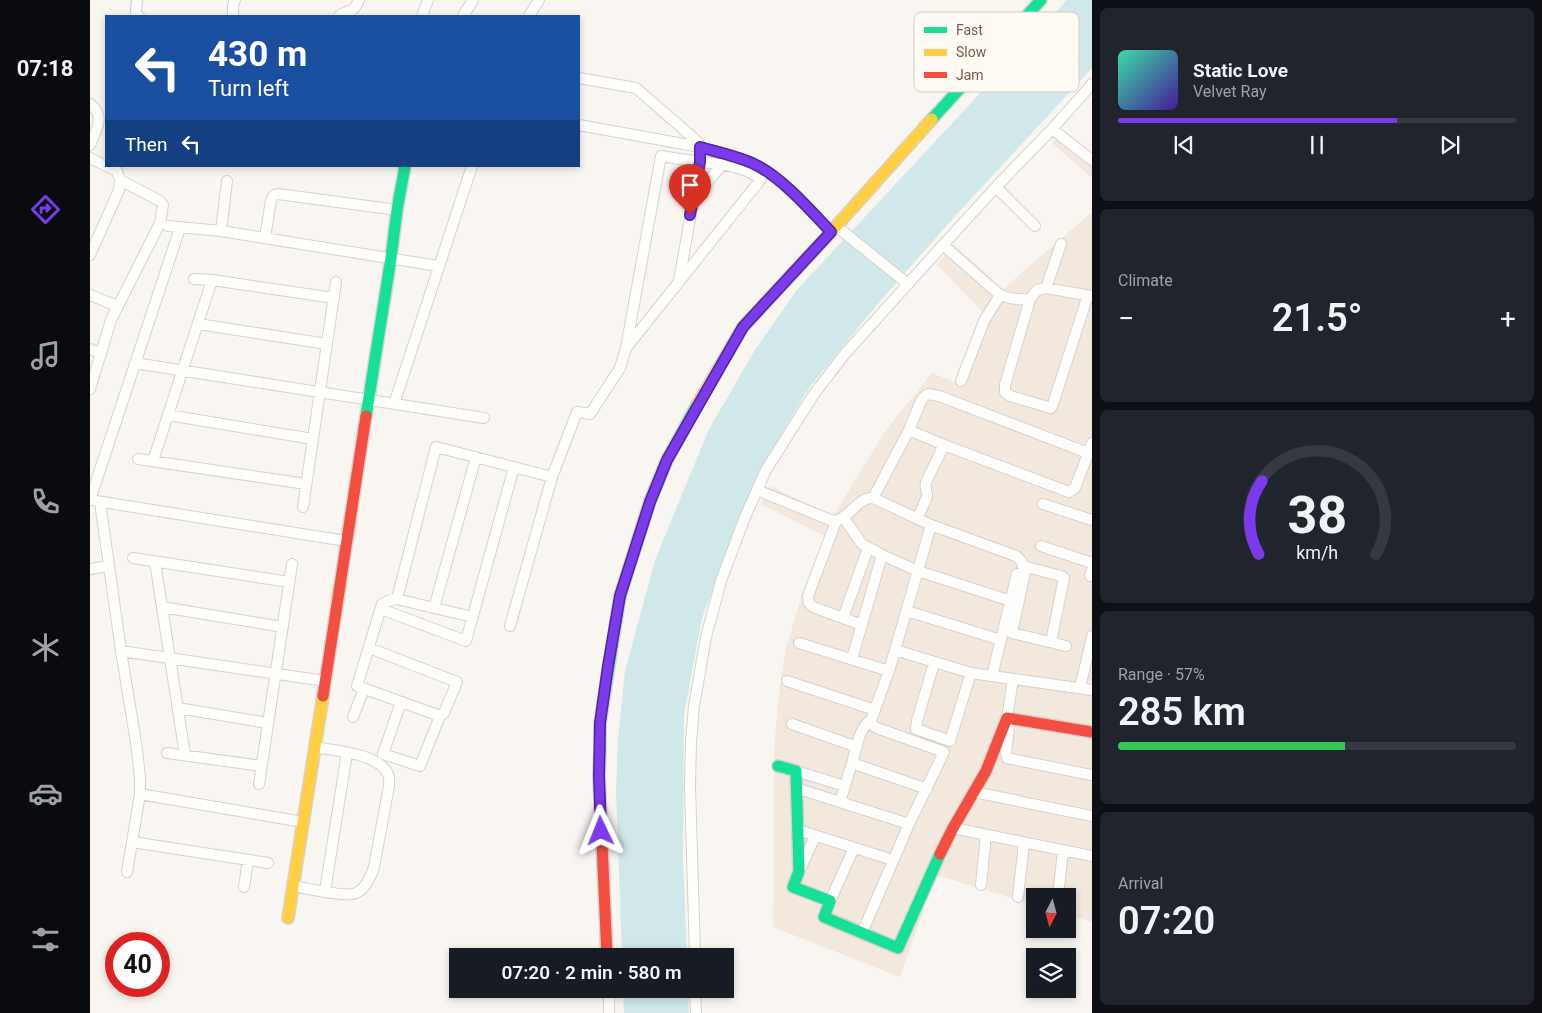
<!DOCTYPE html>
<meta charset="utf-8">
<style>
body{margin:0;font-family:Roboto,sans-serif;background:#20242c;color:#f1f3f6;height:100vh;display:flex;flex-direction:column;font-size:19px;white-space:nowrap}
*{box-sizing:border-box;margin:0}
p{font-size:16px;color:#9ea1a6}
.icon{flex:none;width:28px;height:28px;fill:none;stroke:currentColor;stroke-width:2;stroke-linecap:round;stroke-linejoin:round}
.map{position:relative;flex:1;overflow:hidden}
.panel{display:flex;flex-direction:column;gap:8px;padding:8px;background:#0d0f14;width:450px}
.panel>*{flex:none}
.guide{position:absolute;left:15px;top:15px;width:475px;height:152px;border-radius:0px;box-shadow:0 2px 8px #0003;background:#1a4fa0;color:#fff;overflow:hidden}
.needle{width:32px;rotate:186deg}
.buttons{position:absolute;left:936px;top:888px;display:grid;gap:10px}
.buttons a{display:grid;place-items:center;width:50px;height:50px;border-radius:0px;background:#171b24;box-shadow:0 2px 8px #0003;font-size:25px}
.speed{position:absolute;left:15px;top:932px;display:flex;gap:10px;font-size:25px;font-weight:700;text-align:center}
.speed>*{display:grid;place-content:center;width:65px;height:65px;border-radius:50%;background:#171b24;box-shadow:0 2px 8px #0003;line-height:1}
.speed .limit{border:8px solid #d22;background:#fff;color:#111}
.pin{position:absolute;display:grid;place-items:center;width:42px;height:42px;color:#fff;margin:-51px -21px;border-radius:50% 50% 50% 0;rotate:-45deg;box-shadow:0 0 5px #0007}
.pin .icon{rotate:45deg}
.me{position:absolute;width:55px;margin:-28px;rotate:358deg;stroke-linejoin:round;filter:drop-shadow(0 0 4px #0008)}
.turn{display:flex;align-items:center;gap:18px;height:105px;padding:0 20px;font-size:22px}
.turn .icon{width:65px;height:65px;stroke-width:2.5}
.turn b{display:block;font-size:35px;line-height:42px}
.then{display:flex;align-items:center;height:48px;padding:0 20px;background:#0003;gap:10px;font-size:19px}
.big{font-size:38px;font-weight:600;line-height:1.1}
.panel .tile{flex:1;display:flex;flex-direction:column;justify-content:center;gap:8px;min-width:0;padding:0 18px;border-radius:8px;background:#20242c}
.panel .dial{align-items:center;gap:0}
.dial svg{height:130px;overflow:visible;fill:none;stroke:#363941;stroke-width:7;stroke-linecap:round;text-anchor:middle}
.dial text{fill:#f1f3f6;stroke:none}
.song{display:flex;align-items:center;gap:15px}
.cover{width:60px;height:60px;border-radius:8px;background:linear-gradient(135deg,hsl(160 70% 55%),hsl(260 70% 35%))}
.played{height:5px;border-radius:2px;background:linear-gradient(90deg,#7c3aed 70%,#363941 70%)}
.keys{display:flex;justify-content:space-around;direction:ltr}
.heat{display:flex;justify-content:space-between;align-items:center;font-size:28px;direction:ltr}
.charge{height:8px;border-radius:4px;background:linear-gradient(90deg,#34c759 57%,#363941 0)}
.trip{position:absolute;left:359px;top:948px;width:285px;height:50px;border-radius:0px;background:#171b24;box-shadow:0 2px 8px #0003;font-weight:600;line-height:50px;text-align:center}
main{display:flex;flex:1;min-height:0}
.tabs{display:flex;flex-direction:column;width:90px;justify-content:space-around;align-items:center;background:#090b0e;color:#9ea1a6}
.tabs .icon{width:35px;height:35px}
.tabs .selected{color:#7c3aed}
.tabs b{font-size:22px;color:#f1f3f6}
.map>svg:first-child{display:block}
.residential{fill:#f2e8de}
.water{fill:#d0e8ea}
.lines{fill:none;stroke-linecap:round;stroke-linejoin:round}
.street-casing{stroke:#d7d1cb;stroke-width:12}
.fast-casing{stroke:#d9d2cb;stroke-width:14}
.slow-casing{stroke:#d9d2cb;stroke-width:14}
.jam-casing{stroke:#d9d2cb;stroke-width:14}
.street{stroke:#fefefd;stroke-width:10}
.fast{stroke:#16e098;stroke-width:11}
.slow{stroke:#ffcf43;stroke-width:11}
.jam{stroke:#f24e42;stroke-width:11}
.route-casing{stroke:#51269a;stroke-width:12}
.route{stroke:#7c3aed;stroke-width:9}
.key{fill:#fffaf3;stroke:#d7cbc1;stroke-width:1}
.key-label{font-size:14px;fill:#7a5c4d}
</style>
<main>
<nav class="tabs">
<b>07:18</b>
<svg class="icon selected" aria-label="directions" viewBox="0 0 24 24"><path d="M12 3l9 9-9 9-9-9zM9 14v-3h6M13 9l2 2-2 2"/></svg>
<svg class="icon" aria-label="music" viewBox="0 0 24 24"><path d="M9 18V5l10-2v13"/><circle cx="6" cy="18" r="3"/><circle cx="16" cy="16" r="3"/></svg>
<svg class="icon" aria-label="phone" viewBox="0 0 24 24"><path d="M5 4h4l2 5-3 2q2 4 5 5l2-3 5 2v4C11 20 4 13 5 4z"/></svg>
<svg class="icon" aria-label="climate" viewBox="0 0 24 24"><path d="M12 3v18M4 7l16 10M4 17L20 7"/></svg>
<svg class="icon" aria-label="car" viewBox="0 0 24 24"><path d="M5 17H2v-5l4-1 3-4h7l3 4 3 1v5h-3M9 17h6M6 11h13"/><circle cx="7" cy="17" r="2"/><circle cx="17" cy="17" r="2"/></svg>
<svg class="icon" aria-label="filters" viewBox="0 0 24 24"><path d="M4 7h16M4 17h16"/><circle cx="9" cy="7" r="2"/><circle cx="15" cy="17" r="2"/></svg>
</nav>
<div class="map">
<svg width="1002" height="1013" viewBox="0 0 1002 1013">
<rect width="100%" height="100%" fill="#f9f5f0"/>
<path class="residential" d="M975 131 1002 153V178L962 143Z
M1002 212V922L978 914V896H945V905L846 875 810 977 683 927 684 747 691 678 697 645 712 594 735 536 671 504 680 486 743 516 796 430 842 373 865 382 893 312 847 265 863 244 913 289Z"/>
<path class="water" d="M977 0H1002V68L864 217 786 306 719 388 666 477 612 618 594 714 593 859 597 956H532L526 792 528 739 535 671 565 560 619 429 665 350 706 291Z
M533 989H598L599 1013H534Z"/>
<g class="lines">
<g class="street-casing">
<path id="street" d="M47 0 46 11 47 15 49 16
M143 16V5L145 0
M249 16C258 8 262 16 269 0
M332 16 338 0
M373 16 383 0
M439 16 449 0
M489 78 546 88 608 142 610 147V162L589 281
M0 104C16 115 6 131 0 145
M489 125 610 147 662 163 680 174 707 196 741 232
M962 129 1002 160
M571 156C583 158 595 160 606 161 631 165 649 164 671 179L536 348Z
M0 158 16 166
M906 187 945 226
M604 197 633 164
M78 226 131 231 348 266
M746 226 818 284
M131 231 137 181
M175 238 181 200 184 195 188 194 307 210
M853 245 910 295C920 299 929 300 940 299L947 290 956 288 1002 296
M0 255 29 190 30 180 27 171 17 166
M104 279 122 280 244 298
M956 288 971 244
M0 295 27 306
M940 299 915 385V392L920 396 961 408 963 404 998 295
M108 324 237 344
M0 349 11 354
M45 363 394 418
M871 381 894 321 910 295
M0 389 21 320 70 223 73 205 70 201 30 180
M304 404 382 166
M78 415 223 439
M819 430 854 445 979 492 985 488 1002 443
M48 459 216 484
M63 461 122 280
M667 490 743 521C759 520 767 497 783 498L841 525 926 556 931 561 935 572 922 633 976 646
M783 498 819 430 831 401 834 397 838 394 849 396 998 453
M0 500 90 228
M6 501 256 541
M10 502 31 651 47 749 50 778V794L37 872
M953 504 1002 520
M213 507 246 282
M753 517 772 544 792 555 762 659
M827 519 837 497C838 492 834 488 836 482L854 445
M746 521 718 596 719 603 723 607 772 625
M951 546 1002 563
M792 555 828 571 921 601
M43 558 199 582
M65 562 95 755
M933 566 971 576 974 578 961 642
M0 569 19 566
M1000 576 1002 570
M307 599 344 608 386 457
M72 607 193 627
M344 608 383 617
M291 609 376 641 424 467
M817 611 911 640
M753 618 778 548
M420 626 462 477 487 412 500 414 530 368 536 348
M709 643 799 671
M279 648 367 682 354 713 350 716 267 686 292 604 298 601 307 599 346 447 462 477
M805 650 881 673 1002 690
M31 651 235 681
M844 663 827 721 826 729 860 741 881 673
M902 676 927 574
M923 679 917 718 919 728 916 753 917 758 1002 775
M697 681 785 710
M990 688 1002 636
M311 702 293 754 330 766 350 716
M88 708 178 723
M263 717 274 689
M702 724 767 747
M77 753 172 766
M706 771 755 786
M169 784 202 564
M706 788 819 824
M837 789 762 763C766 750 769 727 781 720L799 671 841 525
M884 792 1002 816
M50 794 213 822
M750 802 762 763
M863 828 1002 856
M708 830 803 860
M42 842 178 863
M711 868 725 836
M891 885 896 835
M203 886C216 888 257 898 266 893 276 889 281 876 284 867L299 786C299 782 300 778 298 774 288 753 245 751 225 747
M154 887 158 860
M235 891 257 753
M968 896 973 851
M928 897 934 843
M740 901 764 848
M772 933 819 824 854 752 787 728 782 725 781 720
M605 956 600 786 601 742 604 706 616 637 631 581 655 517 676 470 724 394 754 355 853 245 906 187 962 129 1002 84
M519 989V1013
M605 989 606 1013"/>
</g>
<g class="fast-casing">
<path id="fast" d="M842 119 951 0
M276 416 301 258 307 210 315 166
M510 749V723L530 596 560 501 577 460 607 405
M688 766 706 771 709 871 703 887 740 901 734 917 808 948 850 854"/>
</g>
<g class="slow-casing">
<path id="slow" d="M607 405 653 327 741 232 842 119
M198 918 233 696"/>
</g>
<g class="jam-casing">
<path id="jam" d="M233 696 276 416
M510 749 509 776 517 956
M850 854 863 828 896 771 917 718 1002 732"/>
</g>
<use href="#street" class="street"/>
<use href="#fast" class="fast"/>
<use href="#slow" class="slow"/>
<use href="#jam" class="jam"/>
</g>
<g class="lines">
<g class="route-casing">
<path id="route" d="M511 831 509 776 510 723 518 666 530 596 560 502 577 460 653 327 741 232C719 209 691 176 662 163 646 156 627 152 610 147V162L600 215"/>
</g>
<use href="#route" class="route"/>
</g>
<rect x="824" y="12" width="165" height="80" rx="8" class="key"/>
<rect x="834" y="27" width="23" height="6" fill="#16e098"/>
<rect x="834" y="49" width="23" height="7" fill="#ffcf43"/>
<rect x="834" y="72" width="23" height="6" fill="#f24e42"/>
<g class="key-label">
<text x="866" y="35">Fast</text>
<text x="866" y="57">Slow</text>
<text x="866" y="80">Jam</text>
</g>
</svg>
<div class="buttons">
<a><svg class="needle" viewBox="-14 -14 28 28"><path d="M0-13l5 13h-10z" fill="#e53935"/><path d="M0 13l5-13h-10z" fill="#9ea1a6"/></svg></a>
<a><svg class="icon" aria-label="layers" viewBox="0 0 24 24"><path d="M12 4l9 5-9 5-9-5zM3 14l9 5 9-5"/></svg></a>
</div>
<div class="speed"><div class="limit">40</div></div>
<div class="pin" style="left:600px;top:215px;background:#d93025"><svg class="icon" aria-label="arrive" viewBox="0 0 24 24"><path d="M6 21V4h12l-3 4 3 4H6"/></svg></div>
<svg class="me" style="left:511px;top:831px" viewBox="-20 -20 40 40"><path d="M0-17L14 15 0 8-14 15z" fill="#7c3aed" stroke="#fff" stroke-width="4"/></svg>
<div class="trip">07:20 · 2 min · 580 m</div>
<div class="guide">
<div class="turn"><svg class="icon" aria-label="left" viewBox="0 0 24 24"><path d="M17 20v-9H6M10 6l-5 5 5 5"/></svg><div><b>430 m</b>Turn left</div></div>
<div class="then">Then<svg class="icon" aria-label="left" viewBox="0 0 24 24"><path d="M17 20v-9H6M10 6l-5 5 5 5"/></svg></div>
</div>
</div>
<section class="panel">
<div class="tile">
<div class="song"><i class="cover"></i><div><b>Static Love</b><p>Velvet Ray</p></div></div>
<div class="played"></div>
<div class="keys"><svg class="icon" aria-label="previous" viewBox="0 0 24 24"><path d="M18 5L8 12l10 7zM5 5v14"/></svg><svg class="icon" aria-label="pause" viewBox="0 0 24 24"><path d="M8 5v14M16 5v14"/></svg><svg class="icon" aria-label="next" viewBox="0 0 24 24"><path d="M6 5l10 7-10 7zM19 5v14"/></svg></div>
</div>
<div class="tile"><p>Climate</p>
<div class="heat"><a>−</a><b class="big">21.5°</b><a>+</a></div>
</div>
<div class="tile dial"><svg viewBox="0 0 100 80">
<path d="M14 69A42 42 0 1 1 86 69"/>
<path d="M14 69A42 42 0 0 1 16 24" stroke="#7c3aed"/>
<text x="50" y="56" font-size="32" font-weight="700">38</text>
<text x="50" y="72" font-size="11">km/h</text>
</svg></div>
<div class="tile"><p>Range · 57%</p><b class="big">285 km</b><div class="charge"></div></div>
<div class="tile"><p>Arrival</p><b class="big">07:20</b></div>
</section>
</main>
